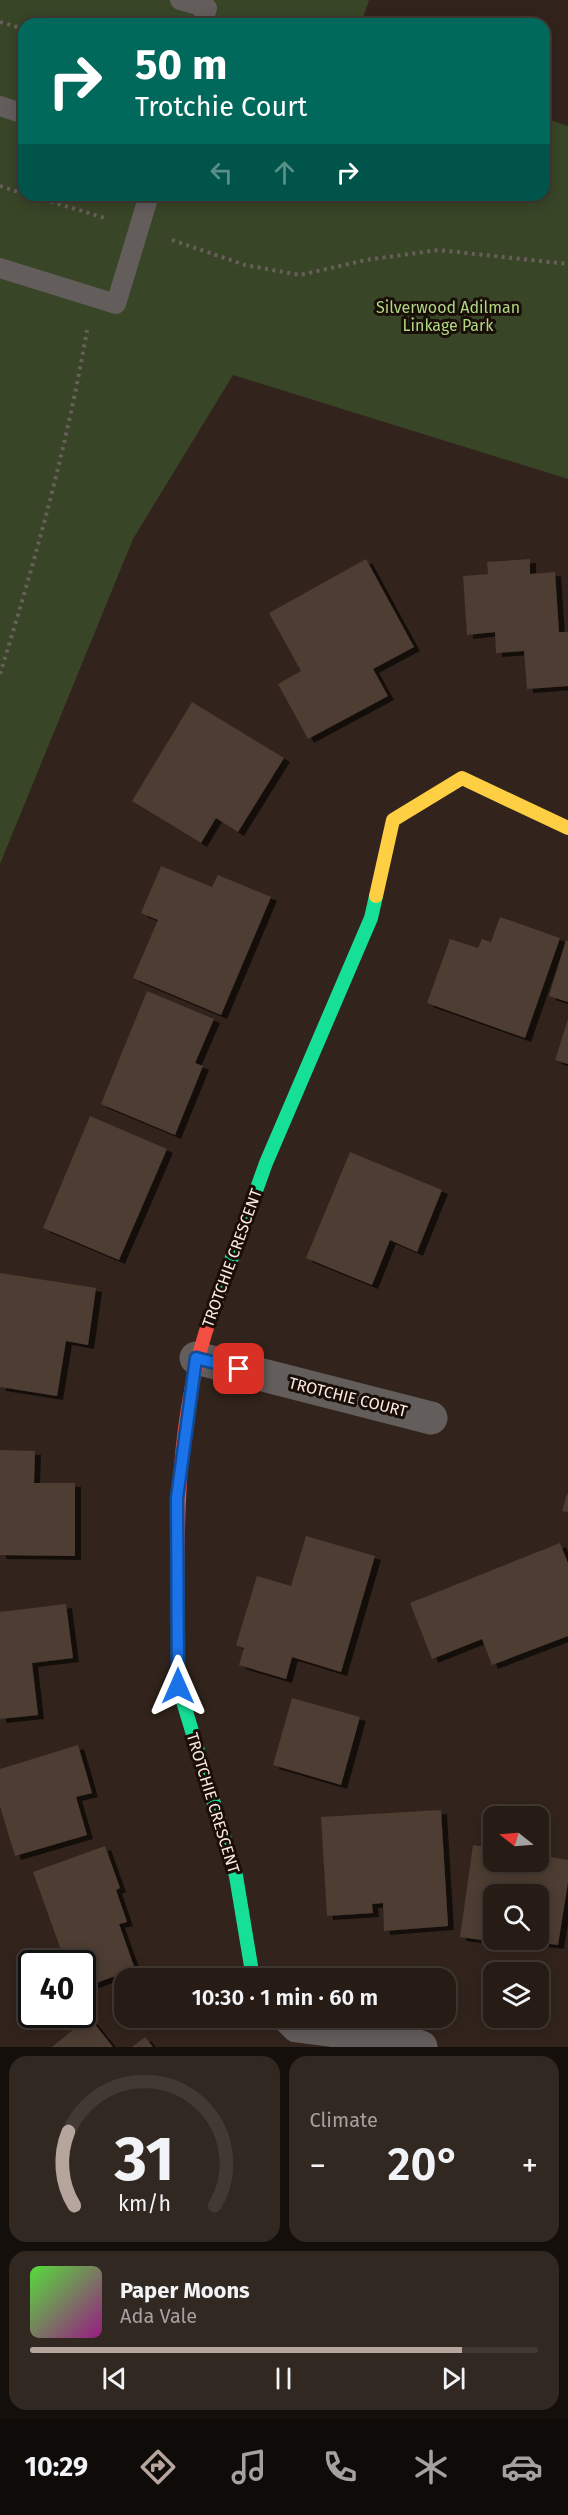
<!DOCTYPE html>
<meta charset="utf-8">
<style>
body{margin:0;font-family:"Fira Sans",sans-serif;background:#322822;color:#f1f3f6;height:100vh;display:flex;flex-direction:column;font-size:22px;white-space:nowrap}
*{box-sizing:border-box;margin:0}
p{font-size:20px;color:#a4a1a0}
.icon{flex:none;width:33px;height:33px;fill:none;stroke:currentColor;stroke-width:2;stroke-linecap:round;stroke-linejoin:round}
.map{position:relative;height:2047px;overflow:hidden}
.drawer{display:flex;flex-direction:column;gap:9px;padding:9px;background:#150f0c;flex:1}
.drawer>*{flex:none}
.top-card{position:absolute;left:18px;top:18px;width:532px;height:183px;border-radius:18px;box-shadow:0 3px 15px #0003,0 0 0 2px #423934;background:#00695c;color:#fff;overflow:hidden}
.needle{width:39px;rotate:287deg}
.tools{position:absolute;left:483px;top:1806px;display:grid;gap:12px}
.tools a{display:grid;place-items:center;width:66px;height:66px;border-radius:12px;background:#261b15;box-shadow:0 3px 15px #0003,0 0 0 2px #423934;font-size:30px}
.speed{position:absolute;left:18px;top:1950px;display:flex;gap:12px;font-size:30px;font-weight:700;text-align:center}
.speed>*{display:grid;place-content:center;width:78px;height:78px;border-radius:50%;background:#261b15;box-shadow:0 3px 15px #0003,0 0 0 2px #423934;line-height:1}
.speed .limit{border:3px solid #111;border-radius:9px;background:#fff;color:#111}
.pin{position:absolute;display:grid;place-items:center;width:51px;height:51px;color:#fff;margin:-26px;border-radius:12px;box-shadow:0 3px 9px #0006}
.me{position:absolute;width:66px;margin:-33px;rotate:0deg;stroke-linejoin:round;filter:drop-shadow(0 0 4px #0008)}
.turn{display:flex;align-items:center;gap:21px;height:126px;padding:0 18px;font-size:27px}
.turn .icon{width:78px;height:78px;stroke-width:2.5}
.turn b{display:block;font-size:42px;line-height:51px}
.lanes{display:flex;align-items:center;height:57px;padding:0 18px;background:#0003;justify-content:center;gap:30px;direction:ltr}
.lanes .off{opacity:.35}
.big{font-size:45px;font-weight:600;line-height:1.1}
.drawer .widget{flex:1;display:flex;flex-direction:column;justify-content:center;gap:9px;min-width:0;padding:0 21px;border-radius:18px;background:#322822}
.drawer .dial{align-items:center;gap:0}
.dial svg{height:156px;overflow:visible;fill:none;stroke:#423934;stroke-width:7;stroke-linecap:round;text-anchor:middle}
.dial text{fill:#f1f3f6;stroke:none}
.song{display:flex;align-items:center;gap:18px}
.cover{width:72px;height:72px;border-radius:9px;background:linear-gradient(135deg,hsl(110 70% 55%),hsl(310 70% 35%))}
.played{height:6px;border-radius:3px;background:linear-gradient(90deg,#b6a59d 85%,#423934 85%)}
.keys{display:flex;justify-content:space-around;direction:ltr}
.heat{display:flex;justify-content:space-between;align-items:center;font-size:33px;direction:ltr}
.drawer .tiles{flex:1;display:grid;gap:9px;grid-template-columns:1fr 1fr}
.widget:last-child{grid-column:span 2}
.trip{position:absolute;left:114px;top:1968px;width:342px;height:60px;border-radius:18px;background:#261b15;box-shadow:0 3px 15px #0003,0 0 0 2px #423934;font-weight:600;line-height:60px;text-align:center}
.tab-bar{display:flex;height:96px;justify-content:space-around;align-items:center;background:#0f0b08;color:#a4a1a0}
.tab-bar .icon{width:42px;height:42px}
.tab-bar .current{color:#b6a59d}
.tab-bar b{font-size:27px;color:#f1f3f6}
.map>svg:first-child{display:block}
.green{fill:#394527}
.building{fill:#4d3c33;filter:url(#shadow)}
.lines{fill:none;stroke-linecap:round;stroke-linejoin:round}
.path{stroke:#685f5b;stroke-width:4;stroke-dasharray:3 4.5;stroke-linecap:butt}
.lane{stroke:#635d5c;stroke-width:20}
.street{stroke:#635d5c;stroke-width:33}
.fast{stroke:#16e098;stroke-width:14}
.slow{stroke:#ffcf43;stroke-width:14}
.jam{stroke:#f24e42;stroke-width:14}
.route-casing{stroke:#114b97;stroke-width:15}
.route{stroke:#1a73e8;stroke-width:10}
.labels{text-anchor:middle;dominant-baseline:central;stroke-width:6;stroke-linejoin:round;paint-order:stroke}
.park-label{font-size:16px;fill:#afd784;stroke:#190e08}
.street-label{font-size:16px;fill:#fdebe3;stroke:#190e08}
</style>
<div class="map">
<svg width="568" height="2047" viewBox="0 0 568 2047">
<defs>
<filter id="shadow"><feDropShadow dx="6" dy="4" stdDeviation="0" flood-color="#0009"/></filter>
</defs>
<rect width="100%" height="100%" fill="#32241c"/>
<path class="green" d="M0 0H369L361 24H24V195H544L545 118 568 126V479L233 375 133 539 0 864Z"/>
<path class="building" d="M366 559 414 647 373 669 388 696 308 739 278 684 301 671 269 613Z
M530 559V574L555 572 559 632H568V686L527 689 524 651 496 653 495 632 467 635 463 576 488 574 487 562Z
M192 702 284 758 238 832 216 818 201 843 132 801Z
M161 866 212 887 218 875 271 897 221 1015 133 978 158 920 141 913Z
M500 917 560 938 525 1038 427 1003 450 939 478 948 482 939 491 942Z
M566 940 568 941V1002L549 996Z
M147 991 214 1019 195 1063 203 1066 175 1135 101 1104Z
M568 1019V1064L555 1060Z
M90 1116 167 1149 119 1260 43 1228Z
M350 1152 442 1190 417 1252 390 1240 372 1285 306 1258Z
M0 1273 96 1288 88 1345 66 1341 57 1396 0 1387Z
M0 1450 35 1451 34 1483H75V1556L0 1555Z
M567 1494H568V1512L562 1511Z
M306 1536 375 1556 341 1672 292 1657 286 1679 239 1665 244 1648 236 1645 257 1576 291 1586Z
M560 1543 568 1563V1636L492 1665 482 1639 432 1659 410 1603Z
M66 1604 73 1658 32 1663 38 1715 0 1719V1612Z
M292 1698 360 1717 341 1785 273 1765Z
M78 1745 92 1793 76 1797 87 1835 15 1856 0 1806V1769Z
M441 1810 448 1926 384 1931 383 1903 372 1904 373 1913 327 1916 321 1817Z
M473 1845 494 1848V1862H538V1855L568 1860V1882L558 1945 527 1941 538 1940V1894H494V1940H505L504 1943 460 1937Z
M105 1846 120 1888 116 1890 127 1922 119 1924 135 1969 82 1988V1964H66L33 1872Z
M89 2017 113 2047H52Z
M145 2037 153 2047H132Z"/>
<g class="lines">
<path class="path" d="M0 22 24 29
M0 186 24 194
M29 195 105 218
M172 240 245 265 300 275 366 260 438 250 568 264
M0 674C35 561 67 447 87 330"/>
<path class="lane" d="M180 0 207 8 202 24
M0 106 24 114
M0 268 116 304 149 195"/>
<path class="street" d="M196 1358 431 1418
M289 2018 297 2026 392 2038 421 2047"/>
<path class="fast" d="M211 1316 266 1163 371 918 376 896
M178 1632V1685L236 1876 253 1978"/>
<path class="slow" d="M376 896 393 820 462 778 568 828"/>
<path class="jam" d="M178 1632C177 1526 175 1417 211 1316"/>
</g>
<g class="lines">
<g class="route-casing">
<path id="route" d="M178 1686 177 1498 196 1358 239 1369"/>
</g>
<use href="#route" class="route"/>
</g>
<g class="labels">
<g class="park-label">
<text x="448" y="307">Silverwood Adilman<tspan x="448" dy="18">Linkage Park</tspan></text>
</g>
<g class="street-label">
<text transform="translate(232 1258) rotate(-70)">TROTCHIE CRESCENT</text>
<text transform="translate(348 1397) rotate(14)">TROTCHIE COURT</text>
<text transform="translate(213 1803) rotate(73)">TROTCHIE CRESCENT</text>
</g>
</g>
</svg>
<div class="tools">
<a><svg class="needle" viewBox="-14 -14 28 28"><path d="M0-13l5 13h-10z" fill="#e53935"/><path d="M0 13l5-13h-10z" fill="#a4a1a0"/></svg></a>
<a><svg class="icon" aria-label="search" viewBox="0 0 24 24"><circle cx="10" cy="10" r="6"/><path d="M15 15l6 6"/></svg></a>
<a><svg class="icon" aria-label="layers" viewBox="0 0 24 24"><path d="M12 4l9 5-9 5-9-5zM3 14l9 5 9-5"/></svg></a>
</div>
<div class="speed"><div class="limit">40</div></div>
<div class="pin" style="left:239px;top:1369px;background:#d93025"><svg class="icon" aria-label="arrive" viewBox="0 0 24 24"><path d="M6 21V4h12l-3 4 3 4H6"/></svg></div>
<svg class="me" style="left:178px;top:1686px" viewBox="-20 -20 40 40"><path d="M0-17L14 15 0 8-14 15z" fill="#1a73e8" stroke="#fff" stroke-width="4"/></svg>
<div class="trip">10:30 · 1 min · 60 m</div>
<div class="top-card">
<div class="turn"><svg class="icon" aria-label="right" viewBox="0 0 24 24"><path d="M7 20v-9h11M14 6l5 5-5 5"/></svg><div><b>50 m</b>Trotchie Court</div></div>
<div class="lanes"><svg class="icon off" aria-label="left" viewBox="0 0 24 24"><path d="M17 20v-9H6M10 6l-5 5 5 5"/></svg><svg class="icon off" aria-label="ahead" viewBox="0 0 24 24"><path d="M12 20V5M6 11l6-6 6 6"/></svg><svg class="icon" aria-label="right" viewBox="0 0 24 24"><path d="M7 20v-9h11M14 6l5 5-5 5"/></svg></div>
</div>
</div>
<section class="drawer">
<div class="tiles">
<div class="widget dial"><svg viewBox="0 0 100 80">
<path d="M14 69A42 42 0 1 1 86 69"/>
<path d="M14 69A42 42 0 0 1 11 31" stroke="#b6a59d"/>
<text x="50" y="56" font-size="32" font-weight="700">31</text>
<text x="50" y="72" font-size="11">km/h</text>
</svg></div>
<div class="widget"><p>Climate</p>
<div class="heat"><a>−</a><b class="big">20°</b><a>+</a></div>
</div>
<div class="widget">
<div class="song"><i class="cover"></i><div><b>Paper Moons</b><p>Ada Vale</p></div></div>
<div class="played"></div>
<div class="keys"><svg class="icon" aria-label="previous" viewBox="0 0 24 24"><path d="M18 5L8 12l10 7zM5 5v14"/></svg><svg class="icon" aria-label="pause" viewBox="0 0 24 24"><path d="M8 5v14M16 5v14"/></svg><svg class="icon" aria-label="next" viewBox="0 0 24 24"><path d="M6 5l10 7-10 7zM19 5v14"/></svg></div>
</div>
</div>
</section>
<nav class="tab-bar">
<b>10:29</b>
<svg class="icon current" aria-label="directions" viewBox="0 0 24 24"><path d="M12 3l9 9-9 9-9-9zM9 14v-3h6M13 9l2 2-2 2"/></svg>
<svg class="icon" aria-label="music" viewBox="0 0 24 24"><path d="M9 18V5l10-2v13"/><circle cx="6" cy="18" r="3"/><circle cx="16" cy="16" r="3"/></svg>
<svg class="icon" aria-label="phone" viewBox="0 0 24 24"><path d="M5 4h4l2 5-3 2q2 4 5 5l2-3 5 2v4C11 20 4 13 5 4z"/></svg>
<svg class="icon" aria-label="climate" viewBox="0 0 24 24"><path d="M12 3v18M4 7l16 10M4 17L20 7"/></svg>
<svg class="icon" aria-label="car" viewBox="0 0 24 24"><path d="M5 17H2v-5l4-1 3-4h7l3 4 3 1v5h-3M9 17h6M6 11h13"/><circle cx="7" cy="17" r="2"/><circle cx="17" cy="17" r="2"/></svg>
</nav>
